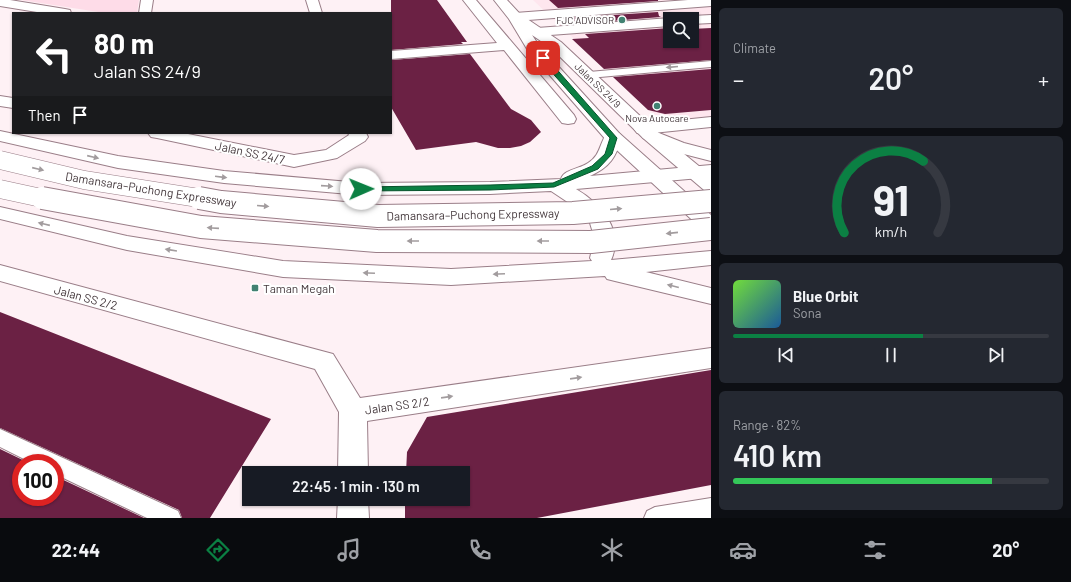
<!DOCTYPE html>
<meta charset="utf-8">
<style>
body{margin:0;font-family:Barlow,sans-serif;background:#242831;color:#f1f3f6;height:100vh;display:flex;flex-direction:column;font-size:15px;white-space:nowrap}
*{box-sizing:border-box;margin:0}
p{font-size:13px;color:#9ea1a6}
.icon{flex:none;width:22px;height:22px;fill:none;stroke:currentColor;stroke-width:2;stroke-linecap:round;stroke-linejoin:round}
.map{position:relative;flex:1;overflow:hidden}
.drawer{display:flex;flex-direction:column;gap:8px;padding:8px;background:#0d0f14;width:360px}
.drawer>*{flex:none}
.banner{position:absolute;left:12px;top:12px;width:380px;height:122px;border-radius:0px;box-shadow:0 1px 3px #0004;background:#202124;color:#fff;overflow:hidden}
.controls{position:absolute;left:663px;top:12px;display:grid;gap:8px}
.controls a{display:grid;place-items:center;width:36px;height:36px;border-radius:0px;background:#171b24;box-shadow:0 1px 3px #0004;font-size:20px}
.speed{position:absolute;left:12px;top:454px;display:flex;gap:8px;font-size:20px;font-weight:700;text-align:center}
.speed>*{display:grid;place-content:center;width:52px;height:52px;border-radius:50%;background:#171b24;box-shadow:0 1px 3px #0004;line-height:1}
.speed .limit{border:6px solid #d22;background:#fff;color:#111}
.pin{position:absolute;display:grid;place-items:center;width:34px;height:34px;color:#fff;margin:-17px;border-radius:8px;box-shadow:0 2px 6px #0006}
.me{position:absolute;width:44px;margin:-22px;rotate:89deg;stroke-linejoin:round;filter:drop-shadow(0 0 3px #0008)}
.turn{display:flex;align-items:center;gap:14px;height:84px;padding:0 16px;font-size:18px}
.turn .icon{width:52px;height:52px;stroke-width:2.5}
.turn b{display:block;font-size:28px;line-height:34px}
.then{display:flex;align-items:center;height:38px;padding:0 16px;background:#0003;gap:8px;font-size:15px}
.big{font-size:30px;font-weight:600;line-height:1.1}
.drawer .widget{flex:1;display:flex;flex-direction:column;justify-content:center;gap:6px;min-width:0;padding:0 14px;border-radius:6px;background:#242831}
.drawer .dial{align-items:center;gap:0}
.dial svg{height:104px;overflow:visible;fill:none;stroke:#363941;stroke-width:7;stroke-linecap:round;text-anchor:middle}
.dial text{fill:#f1f3f6;stroke:none}
.song{display:flex;align-items:center;gap:12px}
.cover{width:48px;height:48px;border-radius:6px;background:linear-gradient(135deg,hsl(100 70% 55%),hsl(210 70% 35%))}
.played{height:4px;border-radius:2px;background:linear-gradient(90deg,#0b8043 60%,#363941 60%)}
.keys{display:flex;justify-content:space-around;direction:ltr}
.heat{display:flex;justify-content:space-between;align-items:center;font-size:22px;direction:ltr}
.charge{height:6px;border-radius:3px;background:linear-gradient(90deg,#34c759 82%,#363941 0)}
.trip{position:absolute;left:242px;top:466px;width:228px;height:40px;border-radius:0px;background:#171b24;box-shadow:0 1px 3px #0004;font-weight:600;line-height:40px;text-align:center}
.menu{display:flex;height:64px;justify-content:space-around;align-items:center;background:#090b0e;color:#9ea1a6}
.menu .icon{width:28px;height:28px}
.menu .active{color:#0b8043}
.menu b{font-size:18px;color:#f1f3f6}
main{display:flex;flex:1;min-height:0}
.map>svg:first-child{display:block}
.built{fill:#fee6ee;fill-rule:evenodd}
.green{fill:#fedce8}
.building{fill:#6b2144}
.lines{fill:none;stroke-linecap:round;stroke-linejoin:round}
.lane-casing{stroke:#9a7e88;stroke-width:2}
.street-casing{stroke:#9a7e88;stroke-width:2}
.secondary-casing{stroke:#9a7e88;stroke-width:2}
.highway-casing{stroke:#9a7e88;stroke-width:2}
.lane{fill:#fff;fill-rule:evenodd}
.street{fill:#fff;fill-rule:evenodd}
.secondary{fill:#fff;fill-rule:evenodd}
.highway{fill:#fff;fill-rule:evenodd}
.highway-bridge-far1-casing{stroke:#9a7e88;stroke-width:19;stroke-linecap:butt}
.highway-bridge-casing{stroke:#9a7e88;stroke-width:24;stroke-linecap:butt}
.highway-bridge-far1{stroke:#fff;stroke-width:18}
.highway-bridge{stroke:#fff;stroke-width:22}
.oneway{fill:#a29c9e}
.route{fill:#0b8043;stroke:#07532c}
.poi-dot{fill:#418272;stroke:#fff;stroke-width:1.5}
.labels{text-anchor:middle;dominant-baseline:central;stroke-width:4;stroke-linejoin:round;paint-order:stroke}
.far-poi-label{font-size:10px;fill:#44383c;stroke:#fff;text-anchor:end}
.far-street-label{font-size:10px;fill:#44383c;stroke:#fff}
.street-label{font-size:12px;fill:#44383c;stroke:#fff}
.poi-label{font-size:12px;fill:#44383c;stroke:#fff;text-anchor:start}
</style>
<main>
<div class="map">
<svg width="711" height="518" viewBox="0 0 711 518">
<rect width="100%" height="100%" fill="#fef1f5"/>
<path class="built" d="M533 0H711V117L662 122ZM670 19H692V41H670Z"/>
<path class="green" d="M21 0H139L137 13H105Z"/>
<path class="building" d="M391 0H437L467 42H461L463 44 391 50Z
M549 0H658V1L558 8Z
M658 12 659 16 661 17 574 24 568 18Z
M670 28V41H692V29L711 28V60L604 69 572 39 589 38 585 34Z
M470 54 511 109 531 120 541 132 530 142 521 146 510 148H498L476 142 416 150 391 107V60Z
M711 69V110L665 114 648 110 613 77Z
M0 312 271 419 210 518H182L179 510 0 428Z
M711 370V485L537 518H405V499H463V473H406L407 452 427 417Z
M0 449 29 463H21V497H55V476L144 518H0Z"/>
<g class="lines">
<g class="lane-casing">
<path id="lane" d="M711 61V67L589 78 584 75 589 72Z
M0 429 178 511 181 518H147L55 474V463H32L0 447Z
M711 498V518H644L647 511 655 507Z"/>
</g>
<g class="street-casing">
<path id="street" d="M0 0H10L65 9 70 10 71 13H43L0 6Z
M141 0H153L151 13H139Z
M306 0H318L322 13H310Z
M463 0H476L574 115 576 119 574 123 568 124 562 123 504 50 391 59V51L497 43Z
M688 0H711V6L515 21 510 20 509 17 510 14 515 13Z
M711 15V23L692 24V19H686L692 16Z
M670 18 674 19H670V26L537 36 532 35 530 32 532 29 537 28Z
M0 96 13 98V108L0 106Z
M711 117V127L643 134 637 133 634 129 637 125 643 124Z
M148 133H183L294 155 326 150 349 135 348 133H366L368 137 365 141 337 158 294 167 157 138 151 137Z
M0 265 333 354 360 398 711 348V368L367 421 368 473H338L339 412 315 369 0 281Z
M338 499H368L369 518H337Z"/>
</g>
<g class="secondary-casing">
<path id="secondary" d="M494 0H507L520 14 561 42 655 130 711 176V192L704 190 643 138 551 48 532 35 538 44 619 133 711 215V233L704 231 607 141 527 49 509 19Z"/>
</g>
<g class="highway-casing">
<path id="highway" d="M649 129 684 143 711 150V161L672 151 643 138 640 134 643 130Z
M0 131 118 156 224 171 361 183 490 182 561 179C564 169 580 169 588 163 601 155 599 144 607 133L613 132 619 133 622 137C616 157 610 167 590 176L711 165V177L576 189C600 203 625 230 611 260L711 251V265L646 272 711 288V304L615 281 607 279 605 276 451 285 283 277 127 250 0 219V207L127 236 283 261 451 269 592 261 590 258 593 245V233L590 223 578 209 551 191 490 194 361 195 224 183 118 168 0 141Z"/>
</g>
<use href="#lane" class="lane"/>
<use href="#street" class="street"/>
<use href="#secondary" class="secondary"/>
<use href="#highway" class="highway"/>
<g class="highway-bridge-far1-casing">
<path id="highway-bridge-far1" d="M0 160 84 180 205 199
M0 189 46 199"/>
</g>
<g class="highway-bridge-casing">
<path id="highway-bridge" d="M42 198 201 227 377 241 591 242 711 229
M199 198 221 202 378 216 573 213 711 201"/>
</g>
<use href="#highway-bridge-far1" class="highway-bridge-far1"/>
<use href="#highway-bridge" class="highway-bridge"/>
</g>
<defs><path id="oneway-solid" d="M-6-.8H1V-3.2L6.5 0L1 3.2V.8H-6Z"/></defs>
<g class="oneway">
<use href="#oneway-solid" transform="translate(672 67) rotate(175)"/>
<use href="#oneway-solid" transform="translate(93 157) rotate(13)"/>
<use href="#oneway-solid" transform="translate(38 169) rotate(13)"/>
<use href="#oneway-solid" transform="translate(221 177) rotate(7)"/>
<use href="#oneway-solid" transform="translate(327 186) rotate(4)"/>
<use href="#oneway-solid" transform="translate(263 206) rotate(5)"/>
<use href="#oneway-solid" transform="translate(616 209) rotate(-5)"/>
<use href="#oneway-solid" transform="translate(44 224) rotate(-167)"/>
<use href="#oneway-solid" transform="translate(213 228) rotate(-176)"/>
<use href="#oneway-solid" transform="translate(672 233) rotate(174)"/>
<use href="#oneway-solid" transform="translate(413 241) rotate(-180)"/>
<use href="#oneway-solid" transform="translate(543 241) rotate(-180)"/>
<use href="#oneway-solid" transform="translate(171 250) rotate(-171)"/>
<use href="#oneway-solid" transform="translate(369 273) rotate(-177)"/>
<use href="#oneway-solid" transform="translate(499 274) rotate(177)"/>
<use href="#oneway-solid" transform="translate(673 286) rotate(-166)"/>
<use href="#oneway-solid" transform="translate(576 378) rotate(-8)"/>
<use href="#oneway-solid" transform="translate(447 397) rotate(-8)"/>
</g>
<path class="route" d="M540 56H545L617 138 612 154 598 169 554 187 490 190 358 191V187H361L490 185 553 183 592 166 605 154 610 138 540 59Z"/>
<g class="poi-dot">
<circle cx="622" cy="20" r="4"/>
<circle cx="657" cy="106" r="4"/>
<rect x="251" y="284" width="8" height="8" rx="2"/>
</g>
<g class="labels">
<g class="far-poi-label">
<text x="614" y="20">FJC ADVISOR</text>
<text x="657" y="118" text-anchor="middle">Nova Autocare</text>
</g>
<g class="far-street-label">
<text transform="translate(598 85) rotate(44)">Jalan SS 24/9</text>
</g>
<g class="street-label">
<text transform="translate(250 152) rotate(12)">Jalan SS 24/7</text>
<text transform="translate(151 189) rotate(9)">Damansara–Puchong Expressway</text>
<text transform="translate(473 214) rotate(-1)">Damansara–Puchong Expressway</text>
<text transform="translate(86 297) rotate(15)">Jalan SS 2/2</text>
<text transform="translate(397 405) rotate(-8)">Jalan SS 2/2</text>
</g>
<g class="poi-label">
<text x="263" y="288">Taman Megah</text>
</g>
</g>
</svg>
<div class="controls">
<a><svg class="icon" aria-label="search" viewBox="0 0 24 24"><circle cx="10" cy="10" r="6"/><path d="M15 15l6 6"/></svg></a>
</div>
<div class="speed"><div class="limit">100</div></div>
<div class="pin" style="left:543px;top:58px;background:#d93025"><svg class="icon" aria-label="arrive" viewBox="0 0 24 24"><path d="M6 21V4h12l-3 4 3 4H6"/></svg></div>
<svg class="me" style="left:361px;top:189px" viewBox="-20 -20 40 40"><circle r="19" fill="#fff"/><path d="M0-13L10 11 0 6-10 11z" fill="#0b8043"/></svg>
<div class="trip">22:45 · 1 min · 130 m</div>
<div class="banner">
<div class="turn"><svg class="icon" aria-label="left" viewBox="0 0 24 24"><path d="M17 20v-9H6M10 6l-5 5 5 5"/></svg><div><b>80 m</b>Jalan SS 24/9</div></div>
<div class="then">Then<svg class="icon" aria-label="arrive" viewBox="0 0 24 24"><path d="M6 21V4h12l-3 4 3 4H6"/></svg></div>
</div>
</div>
<section class="drawer">
<div class="widget"><p>Climate</p>
<div class="heat"><a>−</a><b class="big">20°</b><a>+</a></div>
</div>
<div class="widget dial"><svg viewBox="0 0 100 80">
<path d="M14 69A42 42 0 1 1 86 69"/>
<path d="M14 69A42 42 0 0 1 75 14" stroke="#0b8043"/>
<text x="50" y="56" font-size="32" font-weight="700">91</text>
<text x="50" y="72" font-size="11">km/h</text>
</svg></div>
<div class="widget">
<div class="song"><i class="cover"></i><div><b>Blue Orbit</b><p>Sona</p></div></div>
<div class="played"></div>
<div class="keys"><svg class="icon" aria-label="previous" viewBox="0 0 24 24"><path d="M18 5L8 12l10 7zM5 5v14"/></svg><svg class="icon" aria-label="pause" viewBox="0 0 24 24"><path d="M8 5v14M16 5v14"/></svg><svg class="icon" aria-label="next" viewBox="0 0 24 24"><path d="M6 5l10 7-10 7zM19 5v14"/></svg></div>
</div>
<div class="widget"><p>Range · 82%</p><b class="big">410 km</b><div class="charge"></div></div>
</section>
</main>
<nav class="menu">
<b>22:44</b>
<svg class="icon active" aria-label="directions" viewBox="0 0 24 24"><path d="M12 3l9 9-9 9-9-9zM9 14v-3h6M13 9l2 2-2 2"/></svg>
<svg class="icon" aria-label="music" viewBox="0 0 24 24"><path d="M9 18V5l10-2v13"/><circle cx="6" cy="18" r="3"/><circle cx="16" cy="16" r="3"/></svg>
<svg class="icon" aria-label="phone" viewBox="0 0 24 24"><path d="M5 4h4l2 5-3 2q2 4 5 5l2-3 5 2v4C11 20 4 13 5 4z"/></svg>
<svg class="icon" aria-label="climate" viewBox="0 0 24 24"><path d="M12 3v18M4 7l16 10M4 17L20 7"/></svg>
<svg class="icon" aria-label="car" viewBox="0 0 24 24"><path d="M5 17H2v-5l4-1 3-4h7l3 4 3 1v5h-3M9 17h6M6 11h13"/><circle cx="7" cy="17" r="2"/><circle cx="17" cy="17" r="2"/></svg>
<svg class="icon" aria-label="filters" viewBox="0 0 24 24"><path d="M4 7h16M4 17h16"/><circle cx="9" cy="7" r="2"/><circle cx="15" cy="17" r="2"/></svg>
<b>20°</b>
</nav>
